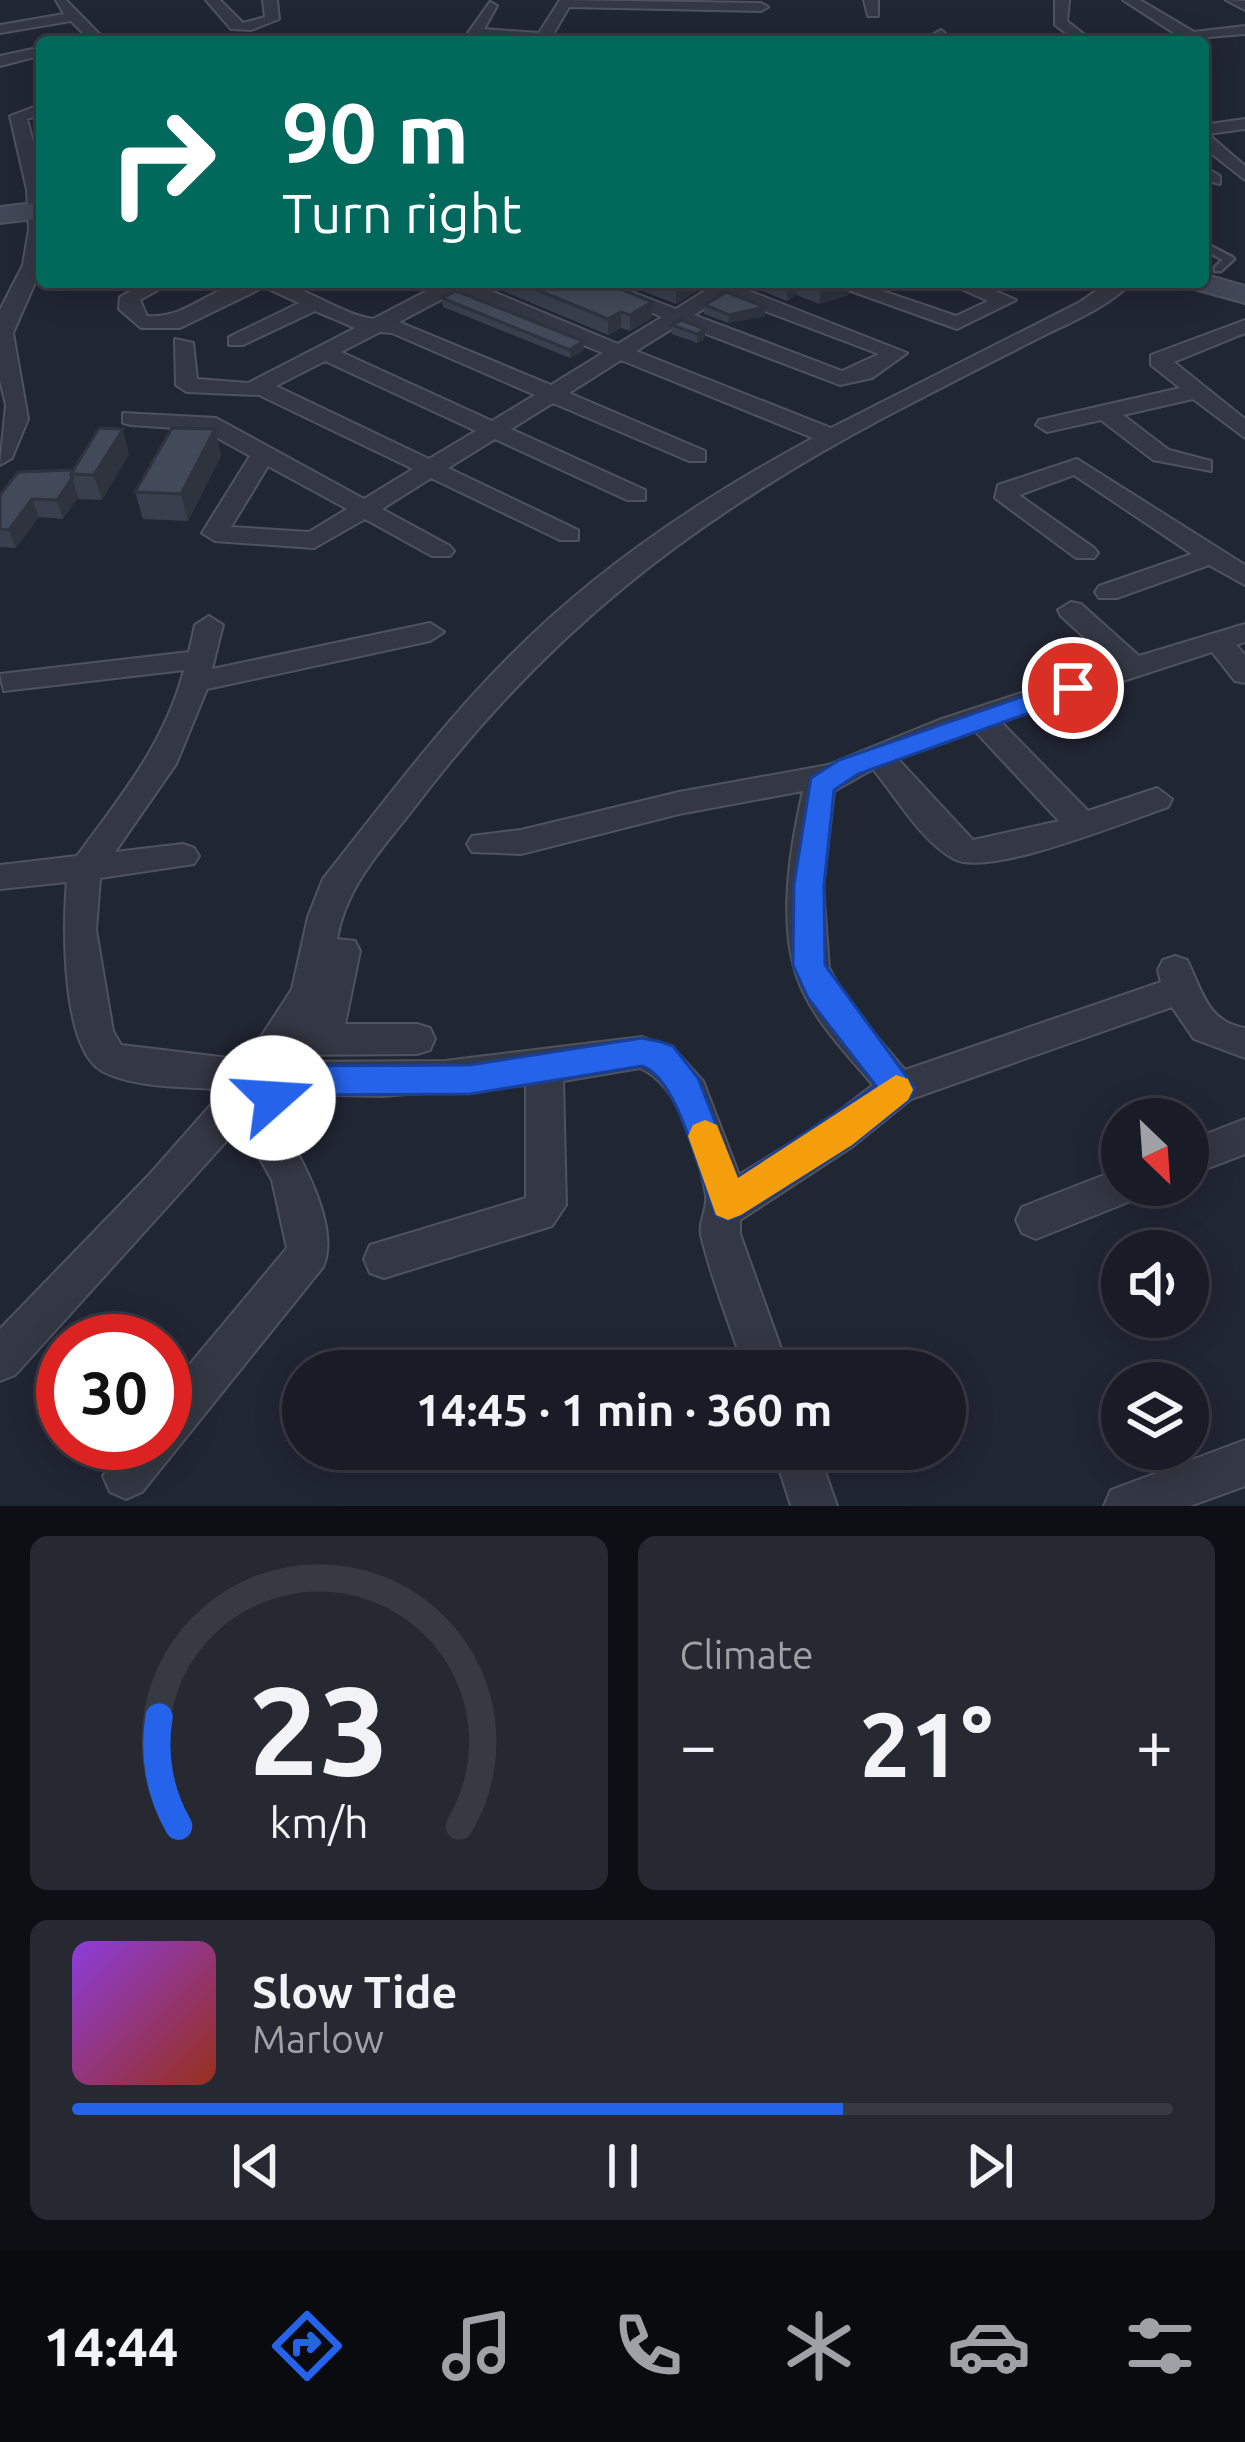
<!DOCTYPE html>
<meta charset="utf-8">
<style>
body{margin:0;font-family:Ubuntu,sans-serif;background:#262932;color:#f1f3f6;height:100vh;display:flex;flex-direction:column;font-size:45px;white-space:nowrap}
*{box-sizing:border-box;margin:0}
p{font-size:39px;color:#9fa1a7}
.icon{flex:none;width:66px;height:66px;fill:none;stroke:currentColor;stroke-width:2;stroke-linecap:round;stroke-linejoin:round}
.map{position:relative;height:1506px;overflow:hidden}
.details{display:flex;flex-direction:column;gap:30px;padding:30px;background:#0e0f15;flex:1}
.details>*{flex:none}
.top-card{position:absolute;left:36px;top:36px;width:1173px;height:252px;border-radius:12px;box-shadow:0 6px 30px #0003,0 0 0 3px #373a43;background:#00695c;color:#fff;overflow:hidden}
.needle{width:78px;rotate:155deg}
.controls{position:absolute;left:1101px;top:1098px;display:grid;gap:24px}
.controls a{display:grid;place-items:center;width:108px;height:108px;border-radius:50%;background:#191c26;box-shadow:0 6px 30px #0003,0 0 0 3px #373a43;font-size:60px}
.speed{position:absolute;left:36px;top:1314px;display:flex;gap:24px;font-size:60px;font-weight:700;text-align:center}
.speed>*{display:grid;place-content:center;width:156px;height:156px;border-radius:50%;background:#191c26;box-shadow:0 6px 30px #0003,0 0 0 3px #373a43;line-height:1}
.speed .limit{border:18px solid #d22;background:#fff;color:#111}
.pin{position:absolute;display:grid;place-items:center;width:102px;height:102px;color:#fff;margin:-51px;border:6px solid #fff;border-radius:50%;box-shadow:0 3px 12px #0007}
.me{position:absolute;width:132px;margin:-66px;rotate:71deg;stroke-linejoin:round;filter:drop-shadow(0 0 9px #0008)}
.turn{display:flex;align-items:center;gap:42px;height:252px;padding:0 48px;font-size:54px}
.turn .icon{width:156px;height:156px;stroke-width:2.5}
.turn b{display:block;font-size:84px;line-height:102px}
.big{font-size:90px;font-weight:600;line-height:1.1}
.details .tile{flex:1;display:flex;flex-direction:column;justify-content:center;gap:18px;min-width:0;padding:0 42px;border-radius:18px;background:#262932}
.details .dial{align-items:center;gap:0}
.dial svg{height:312px;overflow:visible;fill:none;stroke:#373a43;stroke-width:7;stroke-linecap:round;text-anchor:middle}
.dial text{fill:#f1f3f6;stroke:none}
.song{display:flex;align-items:center;gap:36px}
.cover{width:144px;height:144px;border-radius:18px;background:linear-gradient(135deg,hsl(270 70% 55%),hsl(10 70% 35%))}
.played{height:12px;border-radius:6px;background:linear-gradient(90deg,#2563eb 70%,#373a43 70%)}
.keys{display:flex;justify-content:space-around;direction:ltr}
.heat{display:flex;justify-content:space-between;align-items:center;font-size:66px;direction:ltr}
.details .tiles{flex:1;display:grid;gap:30px;grid-template-columns:1fr 1fr}
.tile:last-child{grid-column:span 2}
.trip{position:absolute;left:282px;top:1350px;width:684px;height:120px;border-radius:60px;background:#191c26;box-shadow:0 6px 30px #0003,0 0 0 3px #373a43;font-weight:600;line-height:120px;text-align:center}
.tab-bar{display:flex;height:192px;justify-content:space-around;align-items:center;background:#0a0b0f;color:#9fa1a7}
.tab-bar .icon{width:84px;height:84px}
.tab-bar .on{color:#2563eb}
.tab-bar b{font-size:54px;color:#f1f3f6}
.map>svg:first-child{display:block}
.lines{fill:none;stroke-linecap:round;stroke-linejoin:round}
.lane-casing{stroke:#4e535f;stroke-width:5}
.street-casing{stroke:#4e535f;stroke-width:4}
.secondary-casing{stroke:#4e535f;stroke-width:4}
.lane{fill:#343844;fill-rule:evenodd}
.street{fill:#343844;fill-rule:evenodd}
.secondary{fill:#424757;fill-rule:evenodd}
.wall{fill:#393f4c}
.shaded-wall{fill:#2e333e}
.building{fill:#424958;stroke:#2e333e;stroke-width:3}
.route{fill:#2563eb;stroke:#184099;stroke-width:3}
.slow{fill:#f59e0b}
</style>
<div class="map">
<svg width="1245" height="1506" viewBox="0 0 1245 1506">
<rect width="100%" height="100%" fill="#212633"/>
<g class="lines">
<g class="lane-casing">
<path id="lane" d="M1203 242 1232 257 1234 259 1221 271H1215V267L1223 260 1203 249Z"/>
</g>
<g class="street-casing">
<path id="street" d="M56 0H66L107 42H92L71 21 0 33V25L64 14Z
M206 0H220L243 23 265 17 263 0H277L279 19 251 30 231 29Z
M560 0 761 3 768 7 761 11 569 7 552 36 771 38 778 42H536L468 33 490 2 497 6 484 29 539 33Z
M864 0H878V16H868Z
M1055 0H1069L1067 21 1094 42H1078L1055 25Z
M1123 0H1140L1194 32 1245 26V34L1148 42 1177 35Z
M1226 0 1245 1V10Z
M941 30 955 42H940L934 34Z
M42 47V55L0 66V56Z
M42 104V114L27 119 42 177V267L13 333 28 419 12 458 0 465 6 405 0 380V310L23 265 29 229 27 190 10 116Z
M1245 119V129L1208 134 1245 166V180L1203 147V125Z
M1203 166 1220 176V184L1203 180Z
M146 282H172L140 300 147 316C186 319 209 288 245 282 294 273 328 311 373 319L436 286 433 282H470L618 344 662 317 578 282H606L676 309 708 289 703 282H744L739 287 907 353 872 378 840 385 680 324 636 351 831 428 1080 302 1109 282H1132C1107 308 1071 322 1039 338 988 364 936 390 885 417 690 521 548 631 414 808 382 849 346 886 337 939L355 941 360 951 345 1024H417L430 1028 435 1039 430 1050 417 1054 291 1055 286 1062 445 1061 642 1037 674 1049 703 1081 739 1175 825 1122 873 1085C848 1055 817 1024 801 987 776 930 790 849 803 791L679 814 521 854 472 852 467 844 472 836 521 830 679 792 828 765 939 720 1113 663 1061 616 1058 610 1071 602 1081 604 1139 656 1245 624V642L1236 645 1245 655V683L1235 681 1212 652 1000 721 1088 811 1157 788 1172 799 1168 807C1127 821 989 878 954 859 922 842 896 797 873 769L834 791 823 887 829 968 848 1003 905 1070 1161 982 1158 970 1163 960 1175 956 1187 960C1202 990 1207 1022 1245 1028V1058L1194 1039 1172 1007 911 1099 853 1146 740 1220V1234L789 1371H745C731 1327 713 1284 702 1239 697 1223 708 1210 706 1195 699 1154 682 1087 640 1068L563 1081 566 1205 552 1226 384 1278 370 1273 364 1259 370 1245 526 1198V1085L382 1096 298 1094 278 1120C300 1154 341 1227 323 1267L142 1492 126 1499 110 1492 103 1476 124 1443H165V1394L287 1248 272 1180 241 1125 15 1375 0 1381V1329L148 1176 224 1090C187 1086 135 1089 102 1071 61 1048 63 923 67 882L0 889V865L77 856C121 796 165 743 184 670L4 691 0 674 189 652 195 625 209 616 223 625 212 669 430 623 444 632 430 641 207 689 176 764 115 852 183 844 194 848 199 856 194 864 100 878 96 930 113 1031 121 1045 246 1060 292 989 308 917 323 879C383 803 442 724 511 655 598 567 705 496 813 438L621 360 569 393 705 451V461H689L553 403 511 429 645 490V500H627L495 439 448 468 578 530V540H560L431 478 382 509 450 546 454 551 450 556H432L365 519 314 548 215 541 202 533 250 456 203 430 131 425 123 423V413L216 418 364 499 413 469 259 395 187 392 176 385 175 339 193 343 197 379 248 383 355 328 315 311 243 345H229V337L299 303 264 287 180 328H141L119 309 120 297ZM454 293 603 353 551 385 399 322ZM725 296 879 354 842 371 694 315ZM380 332 392 333 535 395 492 421 341 352ZM325 361 476 431 429 459 276 386ZM268 466 347 509 309 532 231 527ZM974 730 1059 821 973 840 897 758Z
M826 282H856L956 316 988 301 946 282H975L1016 300 957 329Z
M1245 320V333L1174 362 1245 419V438L1193 399 1123 415 1169 450 1211 461V471L1153 460 1101 420 1047 432 1036 425 1039 420 1180 388 1151 365V355Z
M1077 459 1245 565V585L1209 565 1117 598H1099L1095 592 1099 586 1192 554 1074 475 1019 495 1094 548 1098 553 1094 558H1076L995 498 998 485Z
M1245 1119V1154L1188 1176V1141Z
M1122 1168V1185H1144L1138 1198 1036 1239 1022 1233 1016 1220 1022 1207Z
M1245 1440V1486L1190 1506H1104L1111 1490Z
M773 1449H817L837 1506H791Z"/>
</g>
<g class="secondary-casing">
<path id="secondary" d="M42 202V218L0 223V207Z
M1203 274 1245 286V303L1191 288 1187 282H1203Z"/>
</g>
<use href="#lane" class="lane"/>
<use href="#street" class="street"/>
<use href="#secondary" class="secondary"/>
</g>
<path class="wall" d="M486 282H604L652 302V318L630 331 621 328 608 335 486 284Z
M619 282H702V288L676 304Z
M746 282H850L848 295 819 304 796 295 787 301 747 285Z
M442 298 583 341 584 350 570 358 443 307Z
M705 305 765 316 728 323 704 314Z
M672 325 705 329V338L697 343 672 334Z
M215 429 221 456 188 521 143 519 135 492Z
M129 454 102 500 78 499V497L63 519 39 517 16 548 0 547V495Z"/>
<path class="shaded-wall" d="M686 282H702V288L676 304V288Z
M794 282H797L796 295 787 301 788 285Z
M841 282H850L848 295 819 304 821 288Z
M652 302V318L630 331V315Z
M765 307V316L728 323 729 315Z
M621 312V328L608 335V319Z
M705 329V338L697 343V334Z
M583 341 584 350 570 358V350Z
M123 429 129 454 102 500 94 475Z
M215 429 221 456 188 521 181 494Z
M72 478 78 497 63 519 57 500Z
M32 499 39 517 16 548 9 530Z"/>
<path class="building" d="M518 282H604L652 302 630 315 621 312 608 319Z
M659 282H686L676 288Z
M803 282H841L821 288Z
M456 291 583 341 570 350 442 298Z
M726 292 765 307 729 315 705 305Z
M681 320 705 329 697 334 672 325Z
M99 428 123 429 94 475 71 474Z
M172 428 215 429 181 494 135 492Z
M73 470 71 474 72 478 57 500 32 499 9 530 0 529V495L18 472Z"/>
<path class="route" d="M1073 679 1082 682V694L858 774 834 790 824 885 825 965 915 1088 910 1099 852 1145 741 1215 728 1220 716 1215C699 1179 680 1079 642 1066L470 1094 295 1095C284 1109 278 1115 261 1108L256 1098C263 1083 271 1072 286 1066L470 1065 642 1038 661 1042 673 1046 698 1078 737 1178 876 1086 808 998 793 965 794 885 811 778 839 760Z"/>
<path class="slow" d="M896 1075 908 1079 913 1090 908 1100 852 1145 741 1215 728 1220 716 1215 688 1136 693 1125 705 1120 717 1125 738 1178Z"/>
</svg>
<div class="controls">
<a><svg class="needle" viewBox="-14 -14 28 28"><path d="M0-13l5 13h-10z" fill="#e53935"/><path d="M0 13l5-13h-10z" fill="#9fa1a7"/></svg></a>
<a><svg class="icon" aria-label="sound" viewBox="0 0 24 24"><path d="M4 9h4l5-4v14l-5-4H4zM17 9q2 3 0 6"/></svg></a>
<a><svg class="icon" aria-label="layers" viewBox="0 0 24 24"><path d="M12 4l9 5-9 5-9-5zM3 14l9 5 9-5"/></svg></a>
</div>
<div class="speed"><div class="limit">30</div></div>
<div class="pin" style="left:1073px;top:688px;background:#d93025"><svg class="icon" aria-label="arrive" viewBox="0 0 24 24"><path d="M6 21V4h12l-3 4 3 4H6"/></svg></div>
<svg class="me" style="left:273px;top:1098px" viewBox="-20 -20 40 40"><circle r="19" fill="#fff"/><path d="M0-13L10 11 0 6-10 11z" fill="#2563eb"/></svg>
<div class="trip">14:45 · 1 min · 360 m</div>
<div class="top-card">
<div class="turn"><svg class="icon" aria-label="right" viewBox="0 0 24 24"><path d="M7 20v-9h11M14 6l5 5-5 5"/></svg><div><b>90 m</b>Turn right</div></div>
</div>
</div>
<section class="details">
<div class="tiles">
<div class="tile dial"><svg viewBox="0 0 100 80">
<path d="M14 69A42 42 0 1 1 86 69"/>
<path d="M14 69A42 42 0 0 1 9 41" stroke="#2563eb"/>
<text x="50" y="56" font-size="32" font-weight="700">23</text>
<text x="50" y="72" font-size="11">km/h</text>
</svg></div>
<div class="tile"><p>Climate</p>
<div class="heat"><a>−</a><b class="big">21°</b><a>+</a></div>
</div>
<div class="tile">
<div class="song"><i class="cover"></i><div><b>Slow Tide</b><p>Marlow</p></div></div>
<div class="played"></div>
<div class="keys"><svg class="icon" aria-label="previous" viewBox="0 0 24 24"><path d="M18 5L8 12l10 7zM5 5v14"/></svg><svg class="icon" aria-label="pause" viewBox="0 0 24 24"><path d="M8 5v14M16 5v14"/></svg><svg class="icon" aria-label="next" viewBox="0 0 24 24"><path d="M6 5l10 7-10 7zM19 5v14"/></svg></div>
</div>
</div>
</section>
<nav class="tab-bar">
<b>14:44</b>
<svg class="icon on" aria-label="directions" viewBox="0 0 24 24"><path d="M12 3l9 9-9 9-9-9zM9 14v-3h6M13 9l2 2-2 2"/></svg>
<svg class="icon" aria-label="music" viewBox="0 0 24 24"><path d="M9 18V5l10-2v13"/><circle cx="6" cy="18" r="3"/><circle cx="16" cy="16" r="3"/></svg>
<svg class="icon" aria-label="phone" viewBox="0 0 24 24"><path d="M5 4h4l2 5-3 2q2 4 5 5l2-3 5 2v4C11 20 4 13 5 4z"/></svg>
<svg class="icon" aria-label="climate" viewBox="0 0 24 24"><path d="M12 3v18M4 7l16 10M4 17L20 7"/></svg>
<svg class="icon" aria-label="car" viewBox="0 0 24 24"><path d="M5 17H2v-5l4-1 3-4h7l3 4 3 1v5h-3M9 17h6M6 11h13"/><circle cx="7" cy="17" r="2"/><circle cx="17" cy="17" r="2"/></svg>
<svg class="icon" aria-label="filters" viewBox="0 0 24 24"><path d="M4 7h16M4 17h16"/><circle cx="9" cy="7" r="2"/><circle cx="15" cy="17" r="2"/></svg>
</nav>
